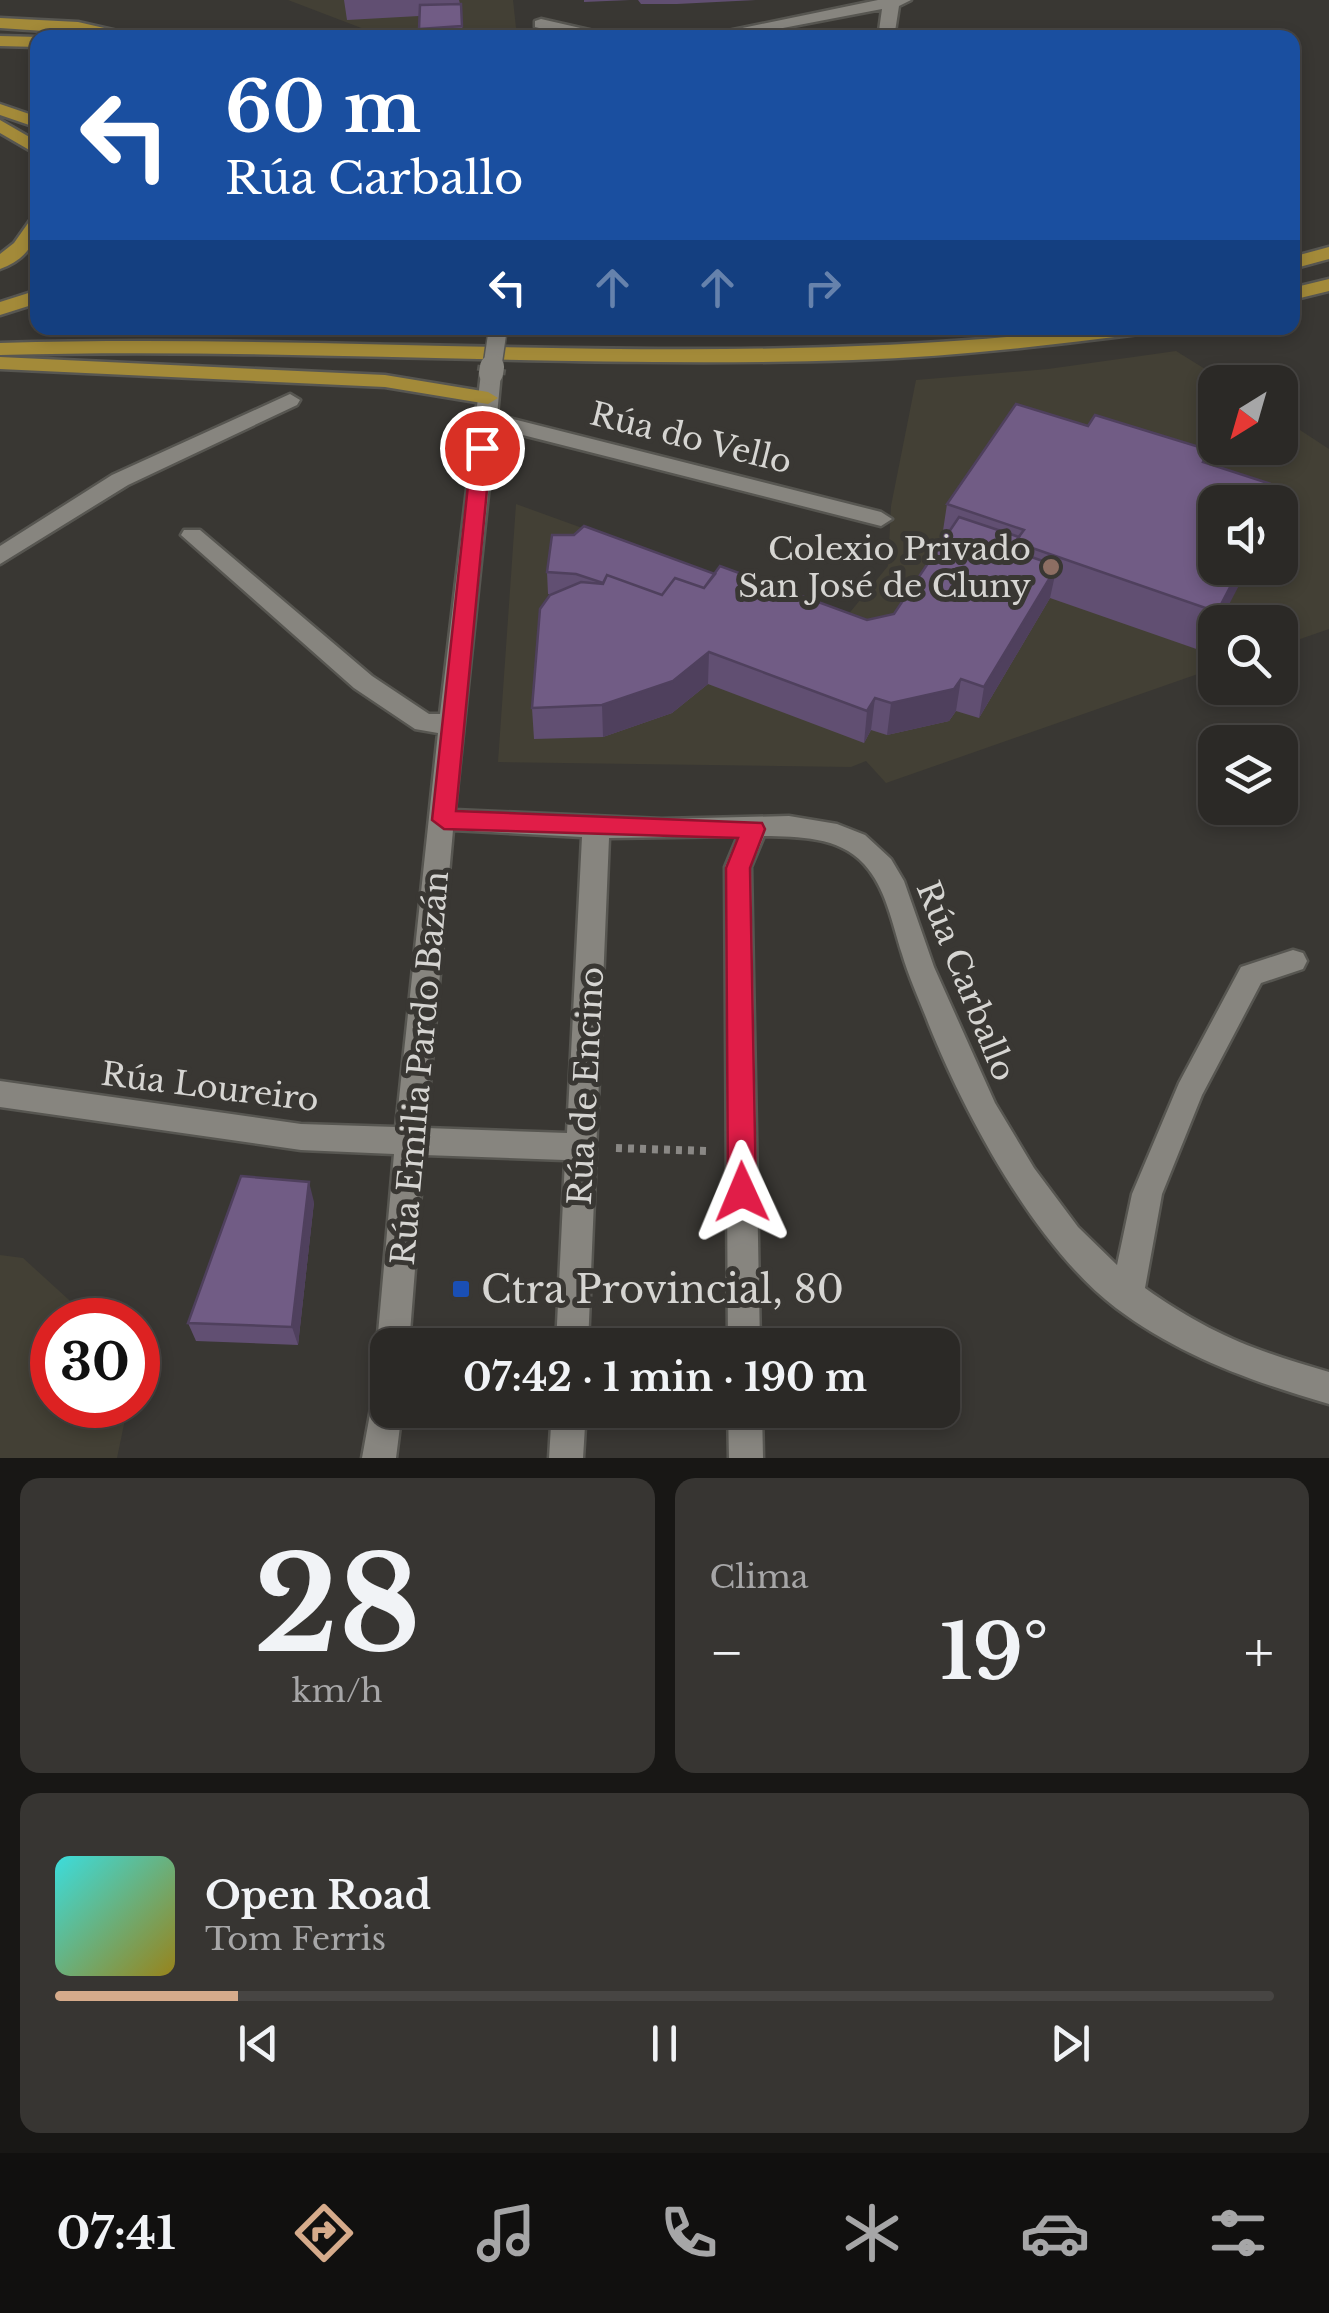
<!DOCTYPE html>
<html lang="es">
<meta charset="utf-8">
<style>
body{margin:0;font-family:"Libre Baskerville",serif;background:#373532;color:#f1f3f6;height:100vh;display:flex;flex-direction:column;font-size:38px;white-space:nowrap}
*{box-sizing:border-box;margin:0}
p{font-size:32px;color:#a6a6a7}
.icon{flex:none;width:55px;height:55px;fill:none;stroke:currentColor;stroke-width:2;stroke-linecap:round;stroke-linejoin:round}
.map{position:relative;height:1458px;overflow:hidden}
.details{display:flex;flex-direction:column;gap:20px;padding:20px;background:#181715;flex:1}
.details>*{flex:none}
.hud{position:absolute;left:30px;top:30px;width:1270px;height:305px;border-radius:20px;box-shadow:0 5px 15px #0003,0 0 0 2px #474543;background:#1a4fa0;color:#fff;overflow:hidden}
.needle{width:65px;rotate:217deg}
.buttons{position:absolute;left:1198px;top:365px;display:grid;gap:20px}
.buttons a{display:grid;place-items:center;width:100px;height:100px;border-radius:20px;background:#2b2926;box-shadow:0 5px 15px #0003,0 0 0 2px #474543;font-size:50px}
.speed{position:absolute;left:30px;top:1298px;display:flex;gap:20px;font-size:50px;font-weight:700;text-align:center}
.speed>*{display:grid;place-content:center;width:130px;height:130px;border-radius:50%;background:#2b2926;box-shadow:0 5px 15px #0003,0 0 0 2px #474543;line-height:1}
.speed .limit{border:15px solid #d22;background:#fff;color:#111}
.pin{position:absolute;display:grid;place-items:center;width:85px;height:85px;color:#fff;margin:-42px;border:5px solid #fff;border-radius:50%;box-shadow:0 2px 10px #0007}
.me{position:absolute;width:110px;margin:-55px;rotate:359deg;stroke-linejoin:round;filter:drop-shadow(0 0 8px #0008)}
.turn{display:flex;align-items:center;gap:35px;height:210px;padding:0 30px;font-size:45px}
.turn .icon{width:130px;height:130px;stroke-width:2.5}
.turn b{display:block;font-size:70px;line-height:85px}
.lanes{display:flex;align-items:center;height:95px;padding:0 30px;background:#0003;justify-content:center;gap:50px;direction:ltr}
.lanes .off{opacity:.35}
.big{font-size:75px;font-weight:700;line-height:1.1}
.details .tile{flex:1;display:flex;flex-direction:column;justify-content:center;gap:15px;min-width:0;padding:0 35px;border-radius:20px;background:#373532}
.details .dial{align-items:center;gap:0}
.dial b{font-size:130px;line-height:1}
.song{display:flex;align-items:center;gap:30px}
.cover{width:120px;height:120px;border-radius:15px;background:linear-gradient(135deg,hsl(180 70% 55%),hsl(50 70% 35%))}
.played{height:10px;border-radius:5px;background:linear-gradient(90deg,#d6ab8b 15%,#474543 15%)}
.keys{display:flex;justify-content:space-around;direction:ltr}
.heat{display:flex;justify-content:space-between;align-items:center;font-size:55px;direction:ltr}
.details .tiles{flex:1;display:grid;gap:20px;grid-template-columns:1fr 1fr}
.tile:last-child{grid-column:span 2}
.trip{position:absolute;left:370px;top:1328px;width:590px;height:100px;border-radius:20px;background:#2b2926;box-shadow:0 5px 15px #0003,0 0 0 2px #474543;font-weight:700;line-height:100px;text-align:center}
.tab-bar{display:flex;height:160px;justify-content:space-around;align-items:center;background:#11100f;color:#a6a6a7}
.tab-bar .icon{width:70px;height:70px}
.tab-bar .active{color:#d6ab8b}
.tab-bar b{font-size:45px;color:#f1f3f6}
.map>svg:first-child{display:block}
.built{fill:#434035;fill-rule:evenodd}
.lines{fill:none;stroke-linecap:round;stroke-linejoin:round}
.minor-casing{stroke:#575651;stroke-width:5}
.major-casing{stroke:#575651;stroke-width:5}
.path{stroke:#8a8885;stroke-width:8;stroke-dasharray:6 6;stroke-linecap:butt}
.minor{fill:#87857f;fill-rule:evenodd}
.major{fill:#a38a39;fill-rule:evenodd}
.minor-bridge-far1-casing{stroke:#575651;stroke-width:21;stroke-linecap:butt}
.minor-bridge-casing{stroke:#575651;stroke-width:29;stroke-linecap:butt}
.minor-bridge-far1{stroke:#87857f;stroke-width:18}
.minor-bridge{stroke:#87857f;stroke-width:24}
.wall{fill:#614f72}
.shaded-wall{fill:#4f405d}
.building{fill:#715c85;stroke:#4f405d;stroke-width:2.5}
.route{fill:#e11d48;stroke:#92132f;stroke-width:2.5}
.education-dot{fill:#8d6e63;stroke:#393733;stroke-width:4}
.transit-dot{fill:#1a4fb4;stroke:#393733;stroke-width:4}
.labels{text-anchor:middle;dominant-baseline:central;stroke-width:10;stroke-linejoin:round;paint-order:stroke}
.street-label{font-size:32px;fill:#d6d5d2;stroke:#393733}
.poi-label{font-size:32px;fill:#d6d5d2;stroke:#393733;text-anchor:end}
.near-poi-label{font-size:38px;fill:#d6d5d2;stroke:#393733;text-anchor:start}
</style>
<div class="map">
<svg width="1329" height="1458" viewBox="0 0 1329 1458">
<rect width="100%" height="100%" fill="#393733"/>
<path class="built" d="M288 0H513L517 37H385Z
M1176 351 1226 382H1215V448H1280V417L1329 449V629L1280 646V622H1215V668L886 783 866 761 851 767 498 762 516 504 842 622 888 566 891 506 916 380 1048 369ZM1215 502H1280V568H1215Z
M0 1255 23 1258 91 1320H52V1405H128L117 1458H0Z"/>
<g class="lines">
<g class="minor-casing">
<path id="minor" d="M878 0H911L899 6 894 38H878L882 9 730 38H694Z
M541 19 611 35 613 38H580L535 27V21Z
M491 367 501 373 497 415 881 512 892 519 881 526 495 428 455 810 662 819 789 816 837 824 865 835 891 859 904 881 934 967 995 1103 1034 1168 1078 1227 1117 1265 1132 1194 1179 1083 1241 967 1293 950 1303 953 1307 961 1303 969 1261 983 1202 1095 1162 1194 1145 1288C1208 1333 1255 1351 1329 1372V1404C1253 1382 1180 1356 1116 1308 1036 1247 966 1117 929 1025 920 1001 909 978 902 954 892 923 886 888 864 864 838 836 799 837 764 836L751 867 760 1345H728L725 867 738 836 609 838 588 1345H556L565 1160 424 1155 409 1345H388V1359L381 1356 377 1345 394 1154 301 1150 0 1107V1081L301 1124 396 1127 438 733 415 729 354 688 181 535 184 530H200L372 676 429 714H440L481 373ZM453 830 582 837 567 1133 426 1128Z
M290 394 300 400 297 405 128 485 0 564V546L112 475Z
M388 1376V1410H402L396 1458H362L376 1381Z
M552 1410H586L583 1458H549Z
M728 1410H762L763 1458H729Z"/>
</g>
<g class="major-casing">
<path id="major" d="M0 18 78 22 148 38 0 28Z
M0 36 38 37 40 38 38 47 0 46Z
M0 104 38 117V128L0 115Z
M0 120 38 142V155L0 133Z
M38 218C38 243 25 260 0 269V254L14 243 31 219Z
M1329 247V259L1292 269V257Z
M1329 279V291L1292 300V288Z
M38 290V303L0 315V302Z
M627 328H874L864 334H637Z
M1095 328H1149L1139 334C1044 346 949 357 853 360 569 369 285 347 0 355V343C365 332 731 372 1095 328Z
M0 357 385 375 488 392 498 398 488 404 385 387 0 369Z"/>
</g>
<path class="path" d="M616 1148 707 1151
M610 1343 699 1345"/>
<use href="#minor" class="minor"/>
<use href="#major" class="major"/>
<g class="minor-bridge-far1-casing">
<path id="minor-bridge-far1" d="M492 369 498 328"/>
</g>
<g class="minor-bridge-casing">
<path id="minor-bridge" d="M491 373 492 367"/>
</g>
<use href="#minor-bridge-far1" class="minor-bridge-far1"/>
<use href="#minor-bridge" class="minor-bridge"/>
</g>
<path class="wall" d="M344 0H459L460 4H461L463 38H420L419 16 347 20Z
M584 0H630L584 2Z
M638 0H756L677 4H641Z
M1206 463 1280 487 1275 502H1215L1248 568 1215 622V633L1205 652 1050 598 979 718 956 711 949 721 887 735 871 730 864 743 708 684 672 713 603 737 534 739 532 708 551 594H548L547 572 715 574 867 620 894 614 941 544 947 504Z
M314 1202 298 1345 196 1341 188 1323Z"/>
<path class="shaded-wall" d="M1057 566 1050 598 979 718 984 687Z
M1240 568H1248L1220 622H1215V633L1205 652 1217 612Z
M709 652 708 684 672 713 603 737 602 705Z
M961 679 956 711 949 721 887 735 891 703Z
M875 698 871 730 864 743 867 711Z
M309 1182 314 1202 298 1345 292 1327Z"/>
<path class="building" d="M461 4 462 26 419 29 420 5Z
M1016 404 1088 426 1095 415 1209 450 1203 462 1280 487 1272 502H1215V568H1240L1217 612 1015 542 1024 530 947 504Z
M959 517 1019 537 1015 542 1014 551 1057 566 984 687 961 679 954 689 891 703 875 698 867 711 709 652 673 681 602 705 532 708 540 609 550 595 581 582 603 584 607 575 662 595 675 578 704 588 720 566 867 620 894 614Z
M584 526 715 574 704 588 675 578 662 595 607 575 603 583 576 574 547 572 552 535H574Z
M241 1176 309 1182 292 1327 188 1323Z"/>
<path class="route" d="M482 441 491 448 456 811 762 823 765 829 750 868 756 1192 752 1201 742 1205 732 1201 728 1192 726 868 738 838 444 829 432 820 472 448Z"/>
<circle class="education-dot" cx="1051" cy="567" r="10"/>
<rect class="transit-dot" x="451" y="1279" width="20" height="20" rx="5"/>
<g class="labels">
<g class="street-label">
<text transform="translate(691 438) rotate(14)">Rúa do Vello</text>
<text transform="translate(966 981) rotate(68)">Rúa Carballo</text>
<text transform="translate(420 1068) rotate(-85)">Rúa Emilia Pardo Bazán</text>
<text transform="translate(586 1086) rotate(-87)">Rúa de Encino</text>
<text transform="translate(210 1087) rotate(7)">Rúa Loureiro</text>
</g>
<g class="poi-label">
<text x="1031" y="549">Colexio Privado<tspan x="1031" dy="37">San José de Cluny</tspan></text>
</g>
<g class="near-poi-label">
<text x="481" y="1289">Ctra Provincial, 80</text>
</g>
</g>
</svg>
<div class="buttons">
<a><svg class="needle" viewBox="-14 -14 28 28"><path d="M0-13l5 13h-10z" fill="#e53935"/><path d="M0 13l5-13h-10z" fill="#a6a6a7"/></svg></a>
<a><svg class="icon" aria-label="sound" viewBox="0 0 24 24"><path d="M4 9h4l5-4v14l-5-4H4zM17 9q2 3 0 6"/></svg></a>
<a><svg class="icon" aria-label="search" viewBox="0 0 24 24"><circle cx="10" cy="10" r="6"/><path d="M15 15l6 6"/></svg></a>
<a><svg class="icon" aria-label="layers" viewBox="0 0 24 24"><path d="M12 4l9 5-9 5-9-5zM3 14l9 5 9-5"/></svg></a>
</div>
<div class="speed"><div class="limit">30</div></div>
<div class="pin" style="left:482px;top:448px;background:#d93025"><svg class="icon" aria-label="arrive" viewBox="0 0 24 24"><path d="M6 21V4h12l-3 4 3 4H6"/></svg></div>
<svg class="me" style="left:742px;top:1192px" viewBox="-20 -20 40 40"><path d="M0-17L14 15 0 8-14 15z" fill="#e11d48" stroke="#fff" stroke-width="4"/></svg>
<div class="trip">07:42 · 1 min · 190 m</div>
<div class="hud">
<div class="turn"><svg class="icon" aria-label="left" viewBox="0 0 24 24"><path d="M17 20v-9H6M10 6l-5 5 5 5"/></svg><div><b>60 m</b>Rúa Carballo</div></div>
<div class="lanes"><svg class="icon" aria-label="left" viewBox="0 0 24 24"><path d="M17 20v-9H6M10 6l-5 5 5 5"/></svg><svg class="icon off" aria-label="ahead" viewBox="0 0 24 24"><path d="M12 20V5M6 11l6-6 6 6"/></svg><svg class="icon off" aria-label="ahead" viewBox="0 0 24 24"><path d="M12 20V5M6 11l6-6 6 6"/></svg><svg class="icon off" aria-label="right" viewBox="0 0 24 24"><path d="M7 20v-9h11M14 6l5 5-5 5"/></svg></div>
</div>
</div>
<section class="details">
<div class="tiles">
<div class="tile dial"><b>28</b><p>km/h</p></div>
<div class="tile"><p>Clima</p>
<div class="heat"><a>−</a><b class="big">19°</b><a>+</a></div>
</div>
<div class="tile">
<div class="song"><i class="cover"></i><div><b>Open Road</b><p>Tom Ferris</p></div></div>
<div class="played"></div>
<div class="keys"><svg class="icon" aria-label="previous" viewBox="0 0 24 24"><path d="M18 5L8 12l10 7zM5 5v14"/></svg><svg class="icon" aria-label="pause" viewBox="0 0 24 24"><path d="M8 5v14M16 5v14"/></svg><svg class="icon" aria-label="next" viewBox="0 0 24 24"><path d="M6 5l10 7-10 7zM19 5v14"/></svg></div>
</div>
</div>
</section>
<nav class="tab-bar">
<b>07:41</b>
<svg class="icon active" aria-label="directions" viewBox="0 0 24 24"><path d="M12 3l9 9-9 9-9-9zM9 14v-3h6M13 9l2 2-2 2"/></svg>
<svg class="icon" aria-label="music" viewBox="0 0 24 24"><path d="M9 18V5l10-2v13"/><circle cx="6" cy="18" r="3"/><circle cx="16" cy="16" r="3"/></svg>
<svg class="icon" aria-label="phone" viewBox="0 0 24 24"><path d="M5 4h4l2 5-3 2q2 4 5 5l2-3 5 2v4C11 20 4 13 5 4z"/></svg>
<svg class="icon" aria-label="climate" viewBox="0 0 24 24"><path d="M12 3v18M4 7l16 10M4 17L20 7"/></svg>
<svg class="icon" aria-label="car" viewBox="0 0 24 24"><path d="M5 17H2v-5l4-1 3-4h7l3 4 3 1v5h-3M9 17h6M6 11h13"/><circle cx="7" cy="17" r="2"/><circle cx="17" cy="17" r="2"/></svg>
<svg class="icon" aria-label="filters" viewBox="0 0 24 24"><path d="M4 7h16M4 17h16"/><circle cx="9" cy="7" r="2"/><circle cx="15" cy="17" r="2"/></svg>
</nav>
